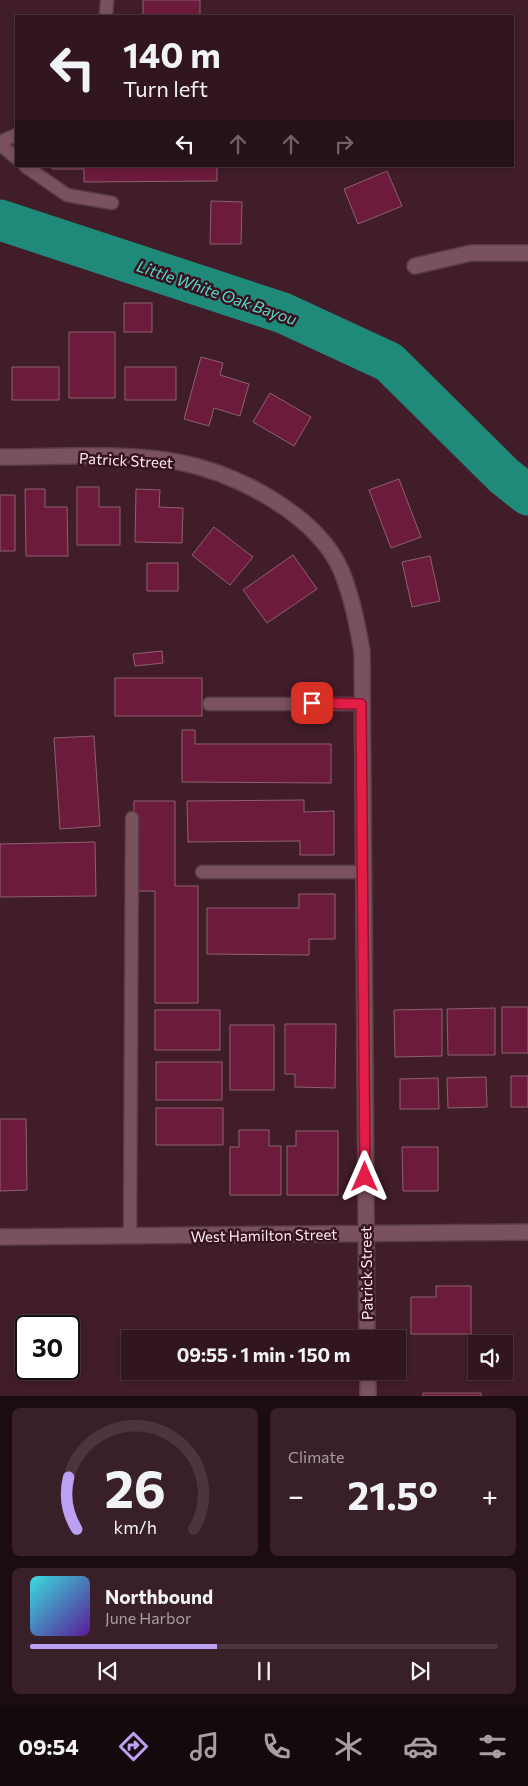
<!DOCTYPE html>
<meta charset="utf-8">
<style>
body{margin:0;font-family:Commissioner,sans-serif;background:#391f28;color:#f1f3f6;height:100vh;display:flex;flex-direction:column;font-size:19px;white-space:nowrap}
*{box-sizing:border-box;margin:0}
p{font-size:16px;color:#a89fa4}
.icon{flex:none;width:28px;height:28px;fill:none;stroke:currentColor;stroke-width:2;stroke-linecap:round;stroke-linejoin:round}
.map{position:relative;height:1396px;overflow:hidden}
.panel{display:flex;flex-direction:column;gap:12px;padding:12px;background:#1b0c11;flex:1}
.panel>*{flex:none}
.guide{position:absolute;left:15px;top:15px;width:499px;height:152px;border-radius:0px;box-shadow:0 2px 8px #0003,0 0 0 1px #4c353d;background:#31161f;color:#f1f3f6;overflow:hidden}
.controls{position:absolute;left:468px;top:1335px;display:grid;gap:10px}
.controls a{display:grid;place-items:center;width:45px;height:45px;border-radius:0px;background:#31161f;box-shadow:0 2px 8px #0003,0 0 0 1px #4c353d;font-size:25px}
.speed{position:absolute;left:15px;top:1315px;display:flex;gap:10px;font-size:25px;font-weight:700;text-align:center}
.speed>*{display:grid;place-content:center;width:65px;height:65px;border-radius:50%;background:#31161f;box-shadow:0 2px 8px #0003,0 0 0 1px #4c353d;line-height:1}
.speed .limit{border:2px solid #111;border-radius:8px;background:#fff;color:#111}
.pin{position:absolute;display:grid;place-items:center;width:42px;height:42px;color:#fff;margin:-21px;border-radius:10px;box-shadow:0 2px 8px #0006}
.me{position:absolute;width:55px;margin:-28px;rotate:0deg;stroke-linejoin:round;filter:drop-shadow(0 0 4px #0008)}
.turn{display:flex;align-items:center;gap:18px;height:105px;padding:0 25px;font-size:22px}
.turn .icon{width:65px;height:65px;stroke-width:2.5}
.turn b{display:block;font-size:35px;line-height:42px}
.lanes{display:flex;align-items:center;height:48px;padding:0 25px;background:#0003;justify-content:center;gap:25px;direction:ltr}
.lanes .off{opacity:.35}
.big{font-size:38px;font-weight:700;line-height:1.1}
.panel .tile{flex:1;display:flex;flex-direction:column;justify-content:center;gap:8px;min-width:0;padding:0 18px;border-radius:8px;background:#391f28}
.panel .dial{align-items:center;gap:0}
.dial svg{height:130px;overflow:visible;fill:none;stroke:#4c353d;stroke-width:7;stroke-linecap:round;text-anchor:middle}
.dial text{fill:#f1f3f6;stroke:none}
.song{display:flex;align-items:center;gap:15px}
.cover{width:60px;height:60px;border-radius:8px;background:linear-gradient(135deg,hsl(180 70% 55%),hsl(270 70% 35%))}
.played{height:5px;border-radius:2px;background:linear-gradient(90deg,#bca0f2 40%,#4c353d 40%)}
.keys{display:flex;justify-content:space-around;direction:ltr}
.heat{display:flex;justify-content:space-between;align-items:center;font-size:28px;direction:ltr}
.panel .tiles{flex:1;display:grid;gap:12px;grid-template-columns:1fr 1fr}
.tile:last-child{grid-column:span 2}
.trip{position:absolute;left:121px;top:1330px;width:285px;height:50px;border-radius:0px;background:#31161f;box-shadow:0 2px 8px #0003,0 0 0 1px #4c353d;font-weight:700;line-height:50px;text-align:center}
.tab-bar{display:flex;height:80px;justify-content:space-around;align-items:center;background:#14090c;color:#a89fa4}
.tab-bar .icon{width:35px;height:35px}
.tab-bar .on{color:#bca0f2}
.tab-bar b{font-size:22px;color:#f1f3f6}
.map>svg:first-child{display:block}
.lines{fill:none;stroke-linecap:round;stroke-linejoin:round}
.river{stroke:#1f897a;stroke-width:41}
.building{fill:#6d1b3c;stroke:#8c626e}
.lane-casing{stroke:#5a3d46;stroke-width:15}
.street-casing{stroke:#5a3d46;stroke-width:18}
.lane{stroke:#7a525d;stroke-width:12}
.street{stroke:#7a525d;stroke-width:15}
.route-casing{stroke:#92132f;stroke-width:12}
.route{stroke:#e11d48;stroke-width:9}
.labels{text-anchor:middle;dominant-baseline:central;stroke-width:5;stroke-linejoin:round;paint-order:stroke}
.street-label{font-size:15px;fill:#feeaef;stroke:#36131f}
.water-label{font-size:16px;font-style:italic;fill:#57dac5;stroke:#36131f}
</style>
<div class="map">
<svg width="528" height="1396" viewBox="0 0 528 1396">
<rect width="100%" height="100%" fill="#411d29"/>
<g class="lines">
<path class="river" d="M0 220 283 313 389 362 504 476 528 495"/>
</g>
<path class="building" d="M143 0H200V16H143Z
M52 166H217V181L84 182V169H52Z
M387 171 402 206 358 224 344 189Z
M211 201 242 202 241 244H210Z
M124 303H152V332H124Z
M69 332H115V398H69Z
M201 357 223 363 220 375 249 384 240 416 214 408 209 426 184 419Z
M12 367H59V400H12Z
M125 367H176V400H125Z
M270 393 311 417 294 446 253 422Z
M399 479 421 537 391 548 369 490Z
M77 487H99V507H120V545H77Z
M25 489H45V507H67L68 556H26Z
M136 489 160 490 159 507 183 508 182 543 135 542Z
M0 495H15V551H0Z
M214 527 253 557 230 585 192 555Z
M293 555 317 589 267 623 243 590Z
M430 556 440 601 412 607 402 562Z
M147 563H178V591H147Z
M162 651 163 663 135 666 133 654Z
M115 678H202V716H115Z
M182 730H195V744H331V783L182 782Z
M94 736 100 826 60 829 54 738Z
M304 800V812L334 811V855H300V841L188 842 187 801Z
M134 801H175V886H198V1003H155V891H134Z
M95 842 96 896 0 897V844Z
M299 894H335V939H309V955L207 954V908H299Z
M502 1007H528V1053H502Z
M495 1008V1055H448L447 1009Z
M442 1009V1056L395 1057 394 1010Z
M155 1010H220V1050H155Z
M285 1024H336L335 1088 295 1087V1074H285Z
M230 1025H274V1090H230Z
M156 1062H222V1100H156Z
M511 1076H528V1107H511Z
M486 1077 487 1107 448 1108 447 1078Z
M438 1078 439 1109H400V1079Z
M156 1108H223V1145H156Z
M0 1119H26L27 1190 0 1191Z
M239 1130H269V1146H281V1195H230V1147H239Z
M296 1131H338V1195H287V1146H296Z
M402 1147H438V1191H403Z
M436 1286H471V1334H411V1297H436Z
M423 1393H481V1396H423Z"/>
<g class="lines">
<g class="lane-casing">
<path id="lane" d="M106 16 107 0
M0 142 16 135
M0 144 16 158
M25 166 67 195 112 203
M209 704H361
M202 872H363
M130 1237 132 818"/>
</g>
<g class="street-casing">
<path id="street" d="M415 266 471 253H528
M0 457C55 457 125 452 178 462 236 473 316 514 341 570 352 597 357 623 362 651L367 1339
M0 1237 528 1232
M368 1371V1396"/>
</g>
<use href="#lane" class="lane"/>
<use href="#street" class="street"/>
</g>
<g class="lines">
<g class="route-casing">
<path id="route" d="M312 703 361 704 365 1177"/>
</g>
<use href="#route" class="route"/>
</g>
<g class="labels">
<g class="street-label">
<text transform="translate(126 460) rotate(3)">Patrick Street</text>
<text transform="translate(264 1235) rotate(-1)">West Hamilton Street</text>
<text transform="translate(366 1273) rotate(-91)">Patrick Street</text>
</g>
<g class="water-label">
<text transform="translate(217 292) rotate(19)">Little White Oak Bayou</text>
</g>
</g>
</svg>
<div class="controls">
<a><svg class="icon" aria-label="sound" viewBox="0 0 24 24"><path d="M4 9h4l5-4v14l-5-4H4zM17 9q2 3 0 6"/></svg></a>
</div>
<div class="speed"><div class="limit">30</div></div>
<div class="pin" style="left:312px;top:703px;background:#d93025"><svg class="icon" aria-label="arrive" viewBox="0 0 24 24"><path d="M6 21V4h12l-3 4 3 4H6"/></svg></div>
<svg class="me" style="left:365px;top:1177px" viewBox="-20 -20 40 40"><path d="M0-17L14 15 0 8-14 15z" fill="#e11d48" stroke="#fff" stroke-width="4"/></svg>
<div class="trip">09:55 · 1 min · 150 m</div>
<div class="guide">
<div class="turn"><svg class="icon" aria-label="left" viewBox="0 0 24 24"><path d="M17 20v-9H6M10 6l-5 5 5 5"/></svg><div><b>140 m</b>Turn left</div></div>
<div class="lanes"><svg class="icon" aria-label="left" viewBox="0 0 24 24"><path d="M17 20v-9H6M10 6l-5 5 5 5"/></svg><svg class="icon off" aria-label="ahead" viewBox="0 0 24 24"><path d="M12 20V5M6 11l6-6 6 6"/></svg><svg class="icon off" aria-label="ahead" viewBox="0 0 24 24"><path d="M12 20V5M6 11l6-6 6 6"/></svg><svg class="icon off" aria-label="right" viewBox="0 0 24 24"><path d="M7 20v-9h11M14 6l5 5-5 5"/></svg></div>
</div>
</div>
<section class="panel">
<div class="tiles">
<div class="tile dial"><svg viewBox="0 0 100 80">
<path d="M14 69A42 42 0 1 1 86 69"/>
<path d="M14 69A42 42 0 0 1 9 37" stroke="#bca0f2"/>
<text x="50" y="56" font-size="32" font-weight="700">26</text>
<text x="50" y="72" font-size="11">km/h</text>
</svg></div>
<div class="tile"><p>Climate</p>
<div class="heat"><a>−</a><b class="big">21.5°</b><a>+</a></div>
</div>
<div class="tile">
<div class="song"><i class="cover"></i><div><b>Northbound</b><p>June Harbor</p></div></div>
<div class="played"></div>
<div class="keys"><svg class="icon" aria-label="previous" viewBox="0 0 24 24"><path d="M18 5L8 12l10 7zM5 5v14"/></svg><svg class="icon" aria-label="pause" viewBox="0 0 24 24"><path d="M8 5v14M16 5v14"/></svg><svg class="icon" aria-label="next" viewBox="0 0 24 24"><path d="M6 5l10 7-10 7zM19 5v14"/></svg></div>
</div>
</div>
</section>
<nav class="tab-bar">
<b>09:54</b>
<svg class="icon on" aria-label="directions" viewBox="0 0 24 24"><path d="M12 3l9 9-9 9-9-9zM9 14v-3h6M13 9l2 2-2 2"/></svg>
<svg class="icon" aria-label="music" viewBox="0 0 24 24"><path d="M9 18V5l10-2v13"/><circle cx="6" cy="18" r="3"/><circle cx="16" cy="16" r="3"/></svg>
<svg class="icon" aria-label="phone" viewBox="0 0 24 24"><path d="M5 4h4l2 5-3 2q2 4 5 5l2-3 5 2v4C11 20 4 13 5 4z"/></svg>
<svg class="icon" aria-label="climate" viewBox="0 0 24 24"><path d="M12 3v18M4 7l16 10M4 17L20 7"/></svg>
<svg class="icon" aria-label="car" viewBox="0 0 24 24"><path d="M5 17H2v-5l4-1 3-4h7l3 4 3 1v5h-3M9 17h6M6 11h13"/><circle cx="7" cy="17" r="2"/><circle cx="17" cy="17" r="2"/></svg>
<svg class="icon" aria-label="filters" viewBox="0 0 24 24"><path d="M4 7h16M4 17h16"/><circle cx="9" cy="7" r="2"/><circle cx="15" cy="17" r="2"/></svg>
</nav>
